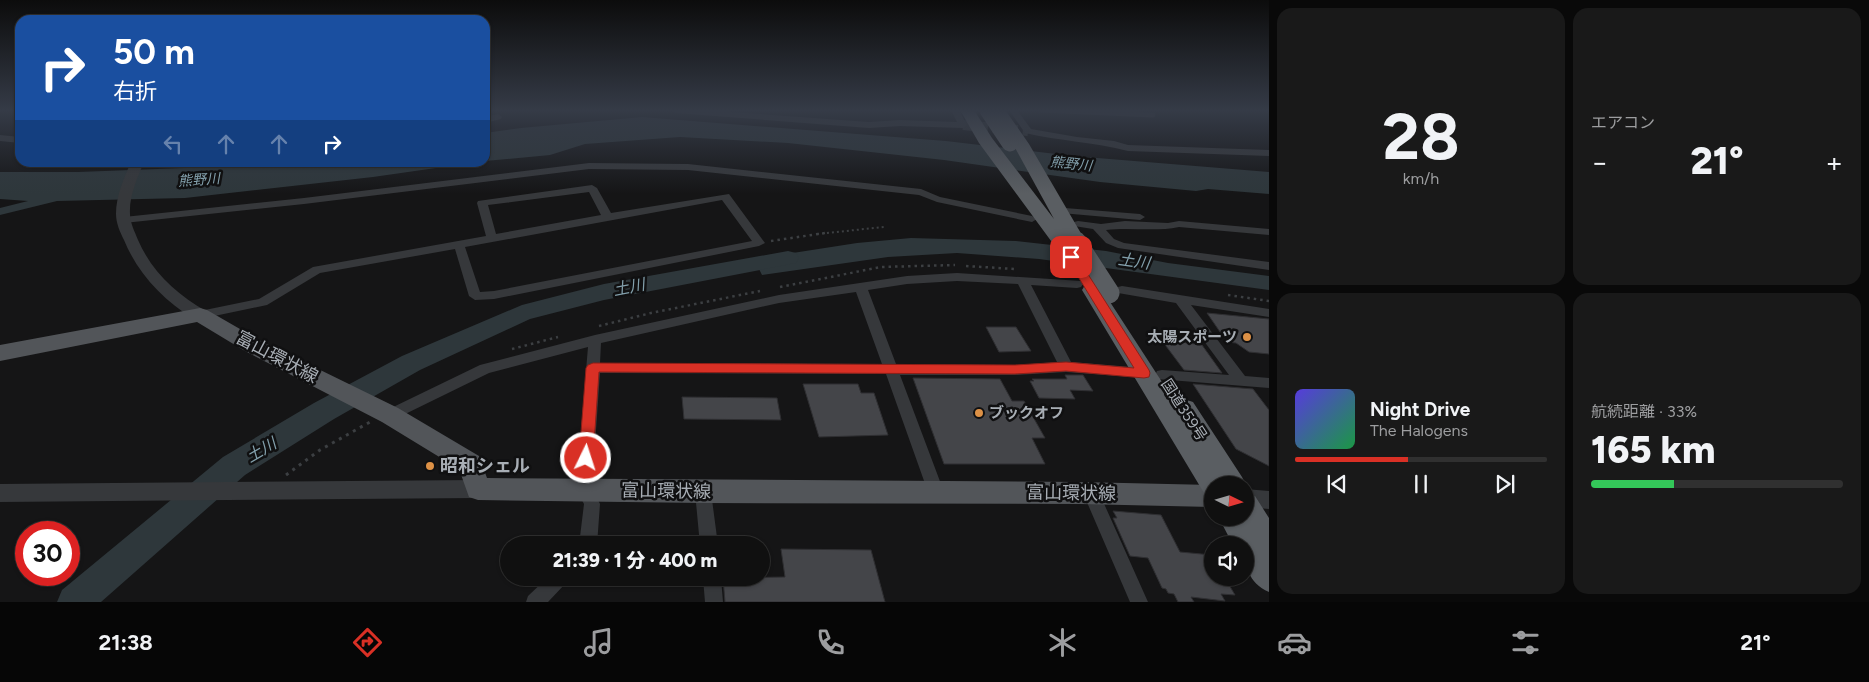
<!DOCTYPE html>
<html lang="ja">
<meta charset="utf-8">
<style>
body{margin:0;font-family:Figtree,"Noto Sans JP",sans-serif;background:#191919;color:#f1f3f6;height:100vh;display:flex;flex-direction:column;font-size:19px;white-space:nowrap}
*{box-sizing:border-box;margin:0}
p{font-size:16px;color:#9c9d9f}
.icon{flex:none;width:28px;height:28px;fill:none;stroke:currentColor;stroke-width:2;stroke-linecap:round;stroke-linejoin:round}
.map{position:relative;flex:1;overflow:hidden}
.side{display:flex;flex-direction:column;gap:8px;padding:8px;background:#090909;width:600px}
.side>*{flex:none}
.guide{position:absolute;left:15px;top:15px;width:475px;height:152px;border-radius:15px;box-shadow:0 1px 4px #0004,0 0 0 1px #303030;background:#1a4fa0;color:#fff;overflow:hidden}
.needle{width:32px;rotate:95deg}
.controls{position:absolute;left:1204px;top:476px;display:grid;gap:10px}
.controls a{display:grid;place-items:center;width:50px;height:50px;border-radius:50%;background:#101010;box-shadow:0 1px 4px #0004,0 0 0 1px #303030;font-size:25px}
.speed{position:absolute;left:15px;top:521px;display:flex;gap:10px;font-size:25px;font-weight:700;text-align:center}
.speed>*{display:grid;place-content:center;width:65px;height:65px;border-radius:50%;background:#101010;box-shadow:0 1px 4px #0004,0 0 0 1px #303030;line-height:1}
.speed .limit{border:8px solid #d22;background:#fff;color:#111}
.pin{position:absolute;display:grid;place-items:center;width:42px;height:42px;color:#fff;margin:-21px;border-radius:10px;box-shadow:0 2px 8px #0006}
.me{position:absolute;width:55px;margin:-28px;rotate:4deg;stroke-linejoin:round;filter:drop-shadow(0 0 4px #0008)}
.turn{display:flex;align-items:center;gap:18px;height:105px;padding:0 15px;font-size:22px}
.turn .icon{width:65px;height:65px;stroke-width:2.5}
.turn b{display:block;font-size:35px;line-height:42px}
.lanes{display:flex;align-items:center;height:48px;padding:0 15px;background:#0003;justify-content:center;gap:25px;direction:ltr}
.lanes .off{opacity:.35}
.big{font-size:38px;font-weight:800;line-height:1.1}
.side .card{flex:1;display:flex;flex-direction:column;justify-content:center;gap:8px;min-width:0;padding:0 18px;border-radius:15px;background:#191919}
.side .dial{align-items:center;gap:0}
.dial b{font-size:65px;line-height:1}
.song{display:flex;align-items:center;gap:15px}
.cover{width:60px;height:60px;border-radius:8px;background:linear-gradient(135deg,hsl(250 70% 55%),hsl(140 70% 35%))}
.played{height:5px;border-radius:2px;background:linear-gradient(90deg,#d93025 45%,#303030 45%)}
.keys{display:flex;justify-content:space-around;direction:ltr}
.heat{display:flex;justify-content:space-between;align-items:center;font-size:28px;direction:ltr}
.charge{height:8px;border-radius:4px;background:linear-gradient(90deg,#34c759 33%,#303030 0)}
.side .tiles{flex:1;display:grid;gap:8px;grid-template-columns:repeat(2,1fr)}
.trip{position:absolute;left:500px;top:536px;width:270px;height:50px;border-radius:25px;background:#101010;box-shadow:0 1px 4px #0004,0 0 0 1px #303030;font-weight:800;line-height:50px;text-align:center}
.dock{display:flex;height:80px;justify-content:space-around;align-items:center;background:#060606;color:#9c9d9f}
.dock .icon{width:35px;height:35px}
.dock .active{color:#d93025}
.dock b{font-size:22px;color:#f1f3f6}
main{display:flex;flex:1;min-height:0}
.map>svg:first-child{display:block}
.water{fill:#2e373b}
.lines{fill:none;stroke-linecap:round;stroke-linejoin:round}
.river{fill:#2e373b;fill-rule:evenodd}
.building{fill:#444549;stroke:#2f2f32}
.minor-tunnel{stroke:#323436;stroke-width:10;stroke-dasharray:10 5;stroke-linecap:butt}
.path-far2{stroke:#3c3f42;stroke-width:2;stroke-dasharray:2 3;stroke-linecap:butt}
.path-far1{stroke:#3c3f42;stroke-width:2.5;stroke-dasharray:2.5 4;stroke-linecap:butt}
.path{stroke:#3c3f42;stroke-width:3;stroke-dasharray:3 5;stroke-linecap:butt}
.service{stroke:#36383b;stroke-width:5}
.minor{fill:#36383b;fill-rule:evenodd}
.tertiary{fill:#36383b;fill-rule:evenodd}
.primary{fill:#525559;fill-rule:evenodd}
.trunk{fill:#5a5e62;fill-rule:evenodd}
.trunk-bridge-far1{stroke:#5a5e62;stroke-width:17}
.trunk-bridge{stroke:#5a5e62;stroke-width:21}
.route{fill:#d93025;stroke:#8d1f18}
.poi-dot{fill:#dd9146;stroke:#101011;stroke-width:2}
.labels{text-anchor:middle;dominant-baseline:central;stroke-width:5;stroke-linejoin:round;paint-order:stroke}
.far-water-label{font-size:14px;font-style:italic;fill:#83a0ac;stroke:#101011}
.poi-label{font-size:15px;font-weight:bold;fill:#a8aeb5;stroke:#101011;text-anchor:end}
.street-label{font-size:15px;fill:#a8aeb5;stroke:#101011}
.water-label{font-size:16px;font-style:italic;fill:#83a0ac;stroke:#101011}
.near-street-label{font-size:18px;fill:#a8aeb5;stroke:#101011}
.near-poi-label{font-size:18px;font-weight:bold;fill:#a8aeb5;stroke:#101011;text-anchor:start}
</style>
<main>
<div class="map">
<svg width="1269" height="602" viewBox="0 0 1269 602">
<rect width="100%" height="100%" fill="#151516"/>
<path class="water" d="M642 117 946 141 1073 156 1269 172V194L1208 189 1196 191 1100 182 944 160 788 143 680 137 585 144 550 155 485 161V133L521 128Z
M313 163H471L373 177 185 198 57 201 0 215V208L28 201 0 199V172H78Z
M911 238 1016 241 1106 251 1168 263 1269 276V290L1039 259 957 253 888 257 762 275 754 259 857 243Z"/>
<g class="lines">
<path class="river" d="M788 251 796 253 799 258 796 263 604 300 530 319 420 370 334 419 245 475 101 602H57L62 590 223 457 314 403 402 356 522 305 604 284Z"/>
</g>
<path class="building" d="M1207 313 1269 319V354L1249 352 1236 343 1227 342Z
M986 327H1016L1031 351 999 352Z
M1167 340 1202 345 1222 373 1184 370 1163 342 1169 343Z
M1065 375H1083L1093 391 1070 390 1075 399 1039 398 1030 381H1034L1032 379H1067Z
M913 378 1000 379 1012 401H1024L1045 438H1032L1045 464H944Z
M803 384H858L861 393H874L888 435 819 437Z
M1193 384 1253 389 1269 410V466L1236 449Z
M682 397 777 398 781 420 684 419Z
M1113 511 1161 515 1180 552 1212 555V578H1225L1235 595 1221 594 1225 601 1191 597 1194 602H1178L1174 594 1168 593 1166 589 1162 588 1148 558 1130 556 1113 518H1117Z
M781 549 871 550 885 602H725L723 578 785 577Z"/>
<g class="lines">
<path class="minor-tunnel" d="M963 125 1028 131"/>
<path class="path-far2" d="M817 234 884 227"/>
<path class="path-far1" d="M771 241 825 233
M966 266 1015 269
M780 287 881 267 955 265
M1228 295 1269 301
M599 326 651 313 760 291
M512 349 558 337"/>
<path class="path" d="M286 475 320 450 370 422"/>
<path class="service" d="M1042 110 1153 115"/>
<path class="minor" d="M672 110H704L869 122 900 120 957 122 951 110H959L967 125 963 128 900 126 869 128 676 113Z
M1009 110H1017L1031 129 1077 137 1114 141 1128 145 1269 150V156L1128 151C1094 142 1059 141 1025 133Z
M498 114 502 117 501 119 485 123V117Z
M0 135 20 137V143L0 141Z
M589 163 688 164 921 189 940 197 1032 216 1037 219 1032 222 937 202 919 195 688 170 589 169 304 204 124 223 119 220 124 217 304 198Z
M592 185 597 188 611 213 729 194 765 243 759 246 494 299 475 300 469 296 455 249 320 273 267 305 200 319 194 315 200 311 259 299 313 267 486 236 477 203 478 201ZM589 192 601 215 496 234 488 205ZM722 200 752 241 494 291 480 292 465 247Z
M1065 208 1140 214 1145 217 1140 220 1061 213 1060 211Z
M1078 221 1101 224 1125 221 1168 223 1179 221 1269 229V235L1179 227C1155 232 1130 227 1106 230L1114 239 1124 243 1269 262V270L1118 248 1106 243 1093 229 1074 226 1073 224 1074 222Z
M957 273 1081 281 1083 284 1081 287 1077 288 1031 285 1071 362 1144 368 1149 369 1151 373 1149 377 1144 378 1066 372 1015 375H900L944 492 942 497 936 499 930 497 928 492 886 374 600 373 592 488 600 504 597 545H579L584 504 576 489 588 347 489 373 395 419 390 421 385 419 383 415 385 411 480 365 595 335 779 295 907 276ZM957 281 1018 284 1057 362 1015 365 896 364 868 290 907 284ZM856 292 882 364 600 363 601 343 779 303Z
M1122 286 1269 309V317L1191 305 1245 376 1269 378V388L1157 379 1155 375 1157 371 1162 370 1229 375 1176 303 1118 293 1116 290 1118 287Z
M703 485 709 487 711 492 718 545H700L695 492 697 487Z
M1091 486 1097 488 1148 602H1130L1083 493 1085 488Z
M547 578H568L565 584 548 602H526L528 596Z
M703 578H721L723 602H705Z"/>
<path class="tertiary" d="M131 162H144C137 179 129 196 130 214 130 223 135 232 138 240 152 272 176 294 206 311L208 315 206 319 200 321 194 319C163 300 138 274 124 240 120 232 116 223 116 214 116 196 124 178 131 162Z
M478 480 486 483 489 489 486 495 478 498 0 502V484Z
M1245 489 1269 491V509L1245 507Z"/>
<path class="primary" d="M200 308 207 310 261 341 398 408 479 456 487 478 1080 482 1212 485V507L1080 504 703 503 478 500 469 497 459 469 382 422 245 351 197 322 0 361V345Z"/>
<path class="trunk" d="M960 110H974L992 138 1054 219 1013 144 994 114 996 111H1006L1029 144 1086 242 1083 246C1076 248 1061 247 1054 245L979 143Z
M1092 283 1099 285 1175 402 1184 399 1193 402 1242 477 1246 485 1245 487V485H1212V496L1204 493 1082 290 1085 285Z
M1245 493 1255 496 1269 518V592C1248 583 1245 566 1245 545H1233L1219 518H1245Z"/>
<path class="trunk-bridge-far1" d="M988 110 1010 143"/>
<path class="trunk-bridge" d="M1076 242 1109 293"/>
</g>
<linearGradient id="sky" x2="0" y2="1"><stop stop-color="#0c0c0c"/><stop offset="0.57" stop-color="#353b47"/><stop offset="1" stop-color="#353b47" stop-opacity="0"/></linearGradient>
<rect width="1269" height="194" fill="url(#sky)"/>
<path class="route" d="M1071 254 1077 257 1149 370 1150 373 1149 377 1144 378 1066 371 1015 374 599 372 593 458 591 462 586 464 581 462 579 458 586 368 588 365 593 363 1015 365 1066 362 1134 368 1066 257Z"/>
<g class="poi-dot">
<circle cx="1247" cy="337" r="5"/>
<circle cx="979" cy="413" r="5"/>
<circle cx="430" cy="466" r="5"/>
</g>
<g class="labels">
<g class="far-water-label">
<text transform="translate(1071 164) rotate(6)">熊野川</text>
<text transform="translate(199 180) rotate(-4)">熊野川</text>
</g>
<g class="poi-label">
<text x="1237" y="337">太陽スポーツ</text>
<text x="989" y="413" text-anchor="start">ブックオフ</text>
</g>
<g class="street-label">
<text transform="translate(1184 410) rotate(57)">国道359号</text>
</g>
<g class="water-label">
<text transform="translate(1134 261) rotate(8)">土川</text>
<text transform="translate(629 287) rotate(-11)">土川</text>
<text transform="translate(261 450) rotate(-30)">土川</text>
</g>
<g class="near-street-label">
<text transform="translate(277 357) rotate(28)">富山環状線</text>
<text transform="translate(666 491) rotate(1)">富山環状線</text>
<text transform="translate(1071 493) rotate(1)">富山環状線</text>
</g>
<g class="near-poi-label">
<text x="440" y="466">昭和シェル</text>
</g>
</g>
</svg>
<div class="controls">
<a><svg class="needle" viewBox="-14 -14 28 28"><path d="M0-13l5 13h-10z" fill="#e53935"/><path d="M0 13l5-13h-10z" fill="#9c9d9f"/></svg></a>
<a><svg class="icon" aria-label="sound" viewBox="0 0 24 24"><path d="M4 9h4l5-4v14l-5-4H4zM17 9q2 3 0 6"/></svg></a>
</div>
<div class="speed"><div class="limit">30</div></div>
<div class="pin" style="left:1071px;top:257px;background:#d93025"><svg class="icon" aria-label="arrive" viewBox="0 0 24 24"><path d="M6 21V4h12l-3 4 3 4H6"/></svg></div>
<svg class="me" style="left:586px;top:458px" viewBox="-20 -20 40 40"><circle r="17" fill="#d93025" stroke="#fff" stroke-width="3"/><path d="M0-11L8 9 0 5-8 9z" fill="#fff"/></svg>
<div class="trip">21:39 · 1 分 · 400 m</div>
<div class="guide">
<div class="turn"><svg class="icon" aria-label="right" viewBox="0 0 24 24"><path d="M7 20v-9h11M14 6l5 5-5 5"/></svg><div><b>50 m</b>右折</div></div>
<div class="lanes"><svg class="icon off" aria-label="left" viewBox="0 0 24 24"><path d="M17 20v-9H6M10 6l-5 5 5 5"/></svg><svg class="icon off" aria-label="ahead" viewBox="0 0 24 24"><path d="M12 20V5M6 11l6-6 6 6"/></svg><svg class="icon off" aria-label="ahead" viewBox="0 0 24 24"><path d="M12 20V5M6 11l6-6 6 6"/></svg><svg class="icon" aria-label="right" viewBox="0 0 24 24"><path d="M7 20v-9h11M14 6l5 5-5 5"/></svg></div>
</div>
</div>
<section class="side">
<div class="tiles">
<div class="card dial"><b>28</b><p>km/h</p></div>
<div class="card"><p>エアコン</p>
<div class="heat"><a>−</a><b class="big">21°</b><a>+</a></div>
</div>
<div class="card">
<div class="song"><i class="cover"></i><div><b>Night Drive</b><p>The Halogens</p></div></div>
<div class="played"></div>
<div class="keys"><svg class="icon" aria-label="previous" viewBox="0 0 24 24"><path d="M18 5L8 12l10 7zM5 5v14"/></svg><svg class="icon" aria-label="pause" viewBox="0 0 24 24"><path d="M8 5v14M16 5v14"/></svg><svg class="icon" aria-label="next" viewBox="0 0 24 24"><path d="M6 5l10 7-10 7zM19 5v14"/></svg></div>
</div>
<div class="card"><p>航続距離 · 33%</p><b class="big">165 km</b><div class="charge"></div></div>
</div>
</section>
</main>
<nav class="dock">
<b>21:38</b>
<svg class="icon active" aria-label="directions" viewBox="0 0 24 24"><path d="M12 3l9 9-9 9-9-9zM9 14v-3h6M13 9l2 2-2 2"/></svg>
<svg class="icon" aria-label="music" viewBox="0 0 24 24"><path d="M9 18V5l10-2v13"/><circle cx="6" cy="18" r="3"/><circle cx="16" cy="16" r="3"/></svg>
<svg class="icon" aria-label="phone" viewBox="0 0 24 24"><path d="M5 4h4l2 5-3 2q2 4 5 5l2-3 5 2v4C11 20 4 13 5 4z"/></svg>
<svg class="icon" aria-label="climate" viewBox="0 0 24 24"><path d="M12 3v18M4 7l16 10M4 17L20 7"/></svg>
<svg class="icon" aria-label="car" viewBox="0 0 24 24"><path d="M5 17H2v-5l4-1 3-4h7l3 4 3 1v5h-3M9 17h6M6 11h13"/><circle cx="7" cy="17" r="2"/><circle cx="17" cy="17" r="2"/></svg>
<svg class="icon" aria-label="filters" viewBox="0 0 24 24"><path d="M4 7h16M4 17h16"/><circle cx="9" cy="7" r="2"/><circle cx="15" cy="17" r="2"/></svg>
<b>21°</b>
</nav>
